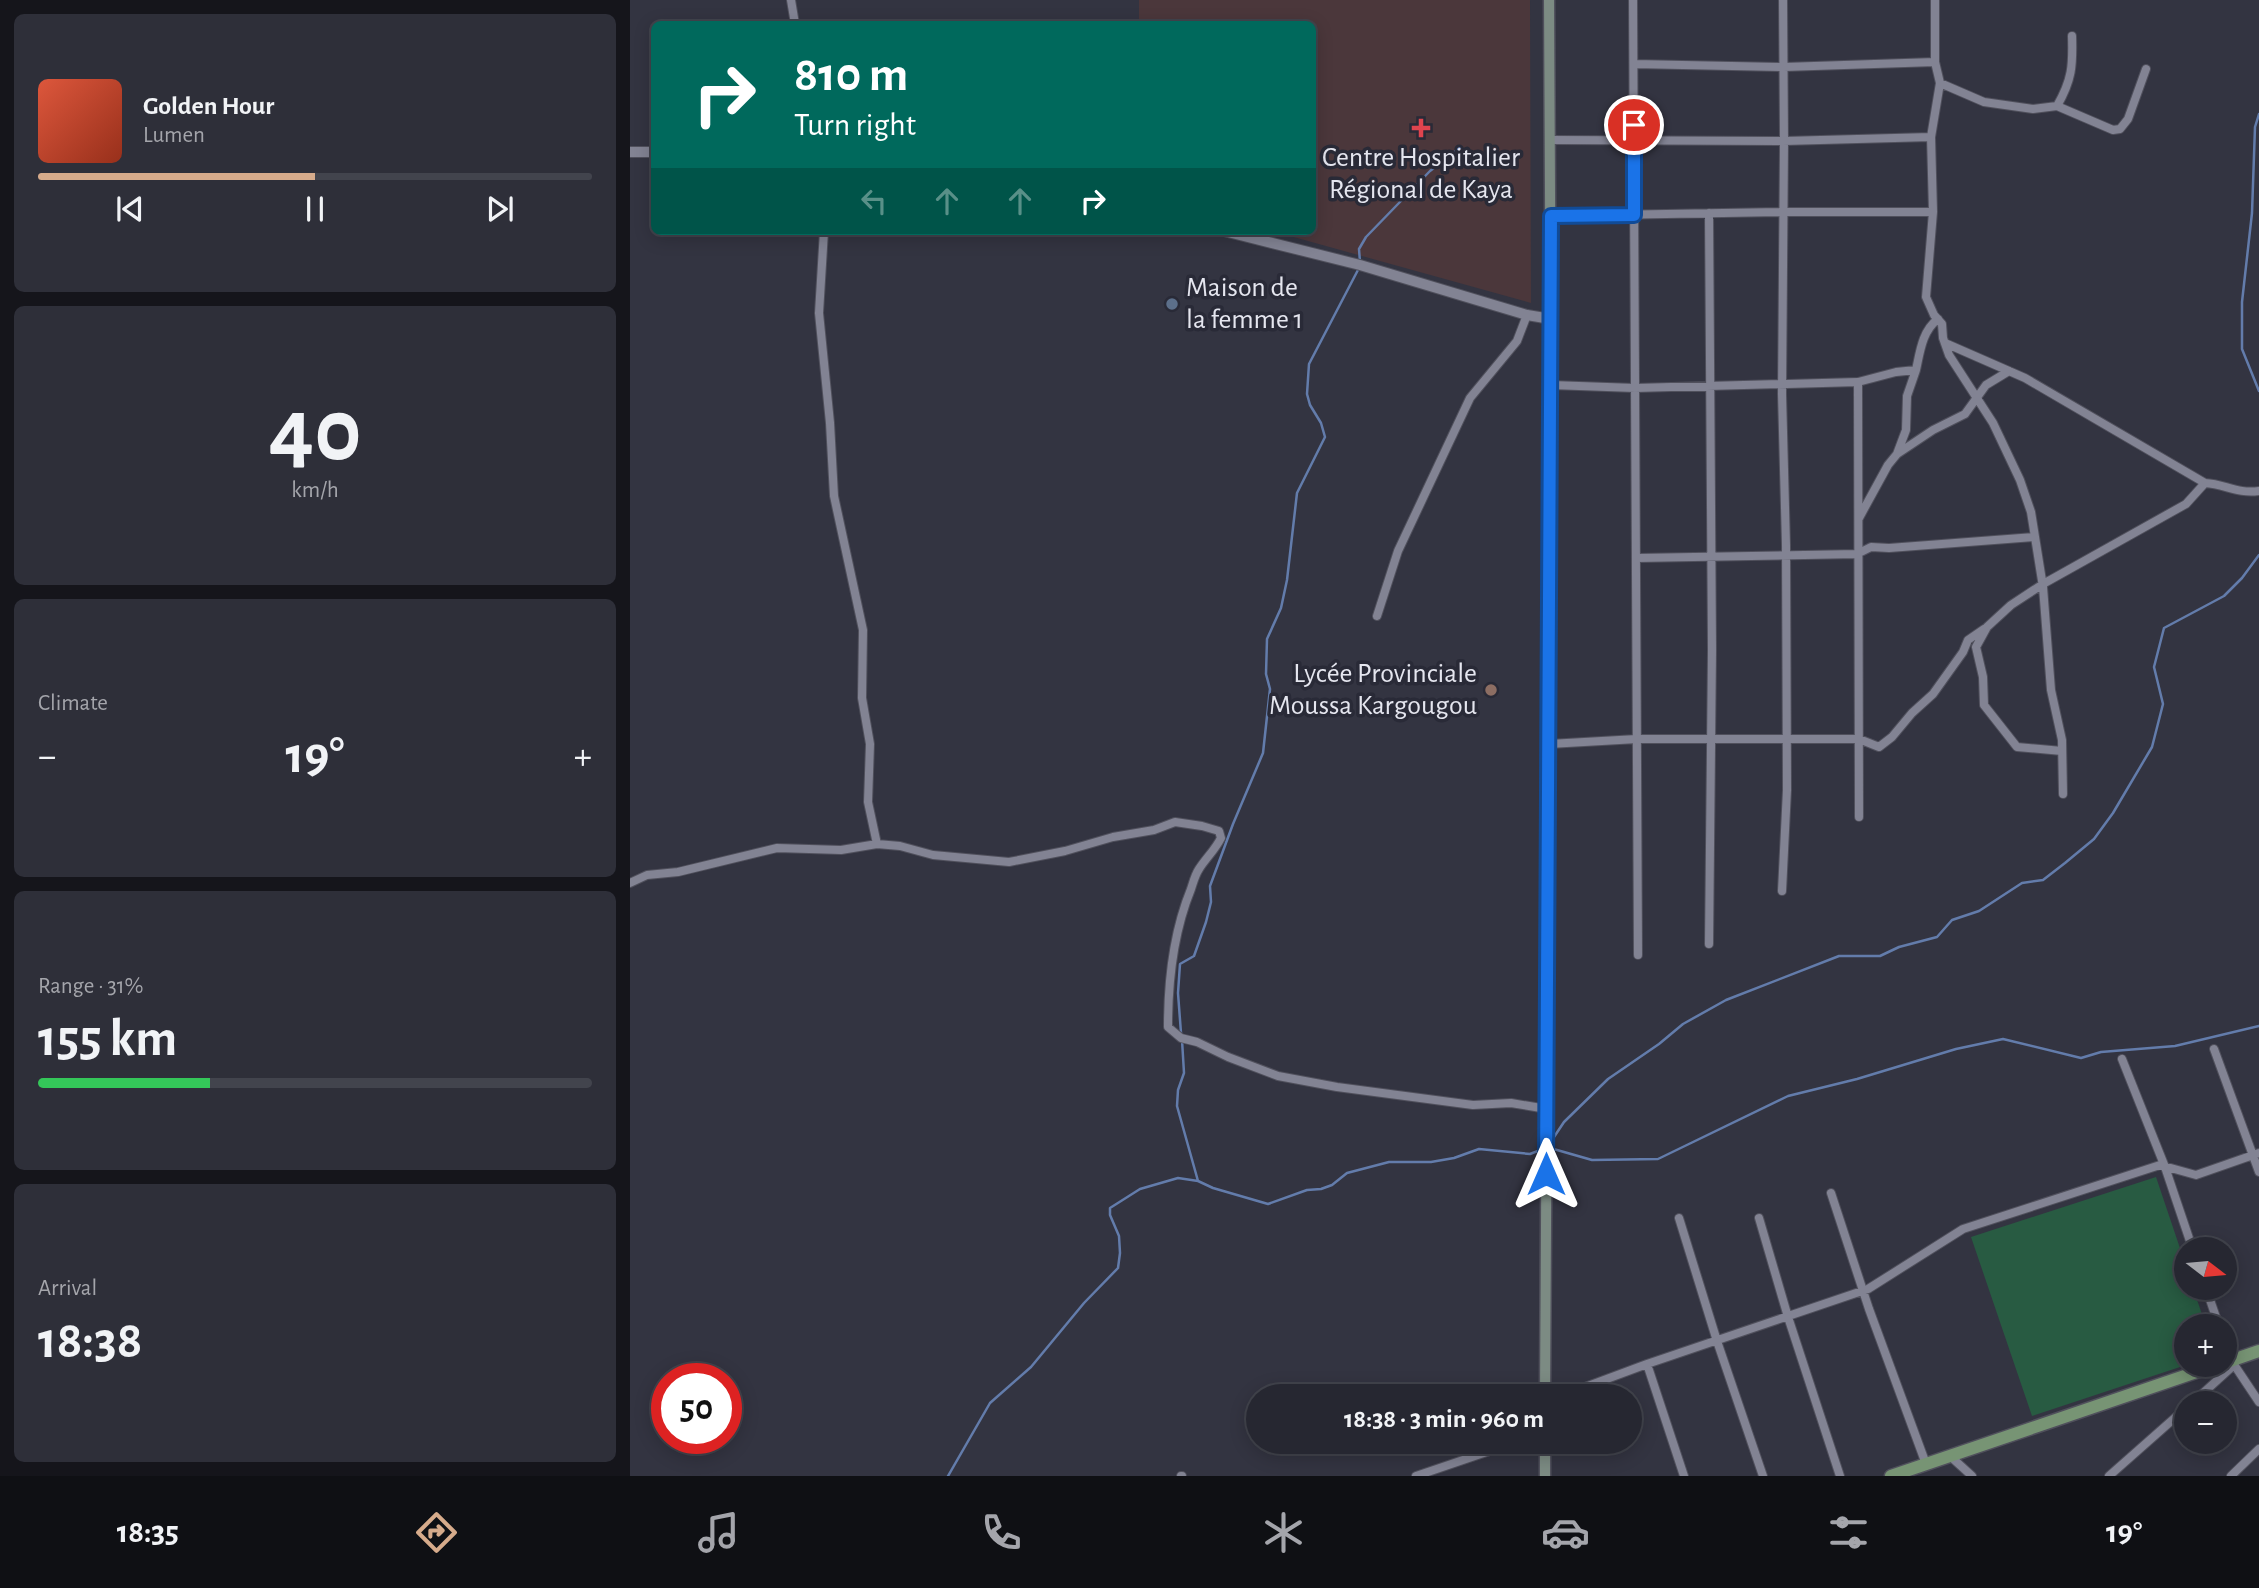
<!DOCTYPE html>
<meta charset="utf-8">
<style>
body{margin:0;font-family:"Alegreya Sans",sans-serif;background:#2e2f39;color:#f1f3f6;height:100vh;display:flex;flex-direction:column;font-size:26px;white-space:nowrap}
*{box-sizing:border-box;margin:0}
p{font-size:23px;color:#a4a5ab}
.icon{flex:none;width:38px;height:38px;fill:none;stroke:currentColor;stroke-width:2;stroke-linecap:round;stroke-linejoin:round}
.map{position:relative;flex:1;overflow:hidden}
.panel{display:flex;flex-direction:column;gap:14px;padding:14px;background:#15151b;width:630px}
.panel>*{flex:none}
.hud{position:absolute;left:21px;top:21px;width:665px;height:214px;border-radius:10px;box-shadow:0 4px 18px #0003,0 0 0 2px #42444d;background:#00695c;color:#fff;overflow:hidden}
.needle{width:46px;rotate:106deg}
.tools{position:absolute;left:1544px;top:1237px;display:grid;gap:14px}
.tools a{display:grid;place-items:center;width:63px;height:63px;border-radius:50%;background:#262731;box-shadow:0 4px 18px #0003,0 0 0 2px #42444d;font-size:35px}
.speed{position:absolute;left:21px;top:1363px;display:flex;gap:14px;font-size:35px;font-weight:700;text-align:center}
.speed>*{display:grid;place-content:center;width:91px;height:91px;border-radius:50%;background:#262731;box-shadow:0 4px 18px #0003,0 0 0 2px #42444d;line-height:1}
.speed .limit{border:10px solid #d22;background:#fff;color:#111}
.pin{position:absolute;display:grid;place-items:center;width:60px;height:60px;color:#fff;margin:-30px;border:4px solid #fff;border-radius:50%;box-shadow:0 2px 7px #0007}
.me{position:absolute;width:77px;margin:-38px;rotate:0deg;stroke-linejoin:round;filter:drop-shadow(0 0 5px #0008)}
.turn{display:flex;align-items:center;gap:24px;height:147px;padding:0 28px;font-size:32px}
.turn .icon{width:91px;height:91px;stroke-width:2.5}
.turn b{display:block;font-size:49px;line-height:60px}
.lanes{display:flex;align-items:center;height:66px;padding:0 28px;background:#0003;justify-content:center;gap:35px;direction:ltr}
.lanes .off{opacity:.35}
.big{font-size:52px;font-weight:700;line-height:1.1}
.panel .widget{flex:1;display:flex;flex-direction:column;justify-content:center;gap:10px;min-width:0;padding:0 24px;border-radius:10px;background:#2e2f39}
.panel .dial{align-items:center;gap:0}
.dial b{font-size:91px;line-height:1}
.song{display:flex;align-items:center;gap:21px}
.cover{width:84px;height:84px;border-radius:10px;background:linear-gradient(135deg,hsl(10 70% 55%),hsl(10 70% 35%))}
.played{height:7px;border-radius:4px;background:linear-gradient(90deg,#d6ab8b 50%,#42444d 50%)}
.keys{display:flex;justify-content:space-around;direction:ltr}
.heat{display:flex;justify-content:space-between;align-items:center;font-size:38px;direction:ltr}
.charge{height:10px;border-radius:5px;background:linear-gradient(90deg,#34c759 31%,#42444d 0)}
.trip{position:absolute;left:616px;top:1384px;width:396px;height:70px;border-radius:35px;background:#262731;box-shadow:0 4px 18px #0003,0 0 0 2px #42444d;font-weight:700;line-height:70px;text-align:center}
.tabs{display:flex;height:112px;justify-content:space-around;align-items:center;background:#0f1014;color:#a4a5ab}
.tabs .icon{width:49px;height:49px}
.tabs .selected{color:#d6ab8b}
.tabs b{font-size:32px;color:#f1f3f6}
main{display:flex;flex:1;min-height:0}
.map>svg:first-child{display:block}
.medical{fill:#4b373b}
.green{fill:#285b42}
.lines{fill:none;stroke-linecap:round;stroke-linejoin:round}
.stream{stroke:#637cab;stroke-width:2.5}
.minor-casing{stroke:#50505c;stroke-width:10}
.tertiary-casing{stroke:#50505c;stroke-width:12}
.secondary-casing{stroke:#50505c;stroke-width:13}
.primary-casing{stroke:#50505c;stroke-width:15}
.minor{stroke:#828393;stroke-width:8}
.tertiary{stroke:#828393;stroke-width:10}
.secondary{stroke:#7c8b83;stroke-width:10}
.primary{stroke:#779474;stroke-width:12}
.route-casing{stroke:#114b97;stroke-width:18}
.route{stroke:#1a73e8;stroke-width:12}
.health-dot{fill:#e0444e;stroke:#292a37;stroke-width:2.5}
.service-dot{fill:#5c6f8a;stroke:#292a37;stroke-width:2.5}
.education-dot{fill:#8d6e63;stroke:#292a37;stroke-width:2.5}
.labels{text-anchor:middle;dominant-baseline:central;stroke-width:7;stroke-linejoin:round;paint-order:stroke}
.poi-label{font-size:28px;fill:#e5e6ef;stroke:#292a37}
</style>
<main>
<section class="panel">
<div class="widget">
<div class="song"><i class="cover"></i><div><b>Golden Hour</b><p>Lumen</p></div></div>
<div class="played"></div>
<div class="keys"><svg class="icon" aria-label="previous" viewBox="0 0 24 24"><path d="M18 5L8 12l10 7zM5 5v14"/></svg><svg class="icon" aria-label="pause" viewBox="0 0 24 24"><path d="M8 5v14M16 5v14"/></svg><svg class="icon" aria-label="next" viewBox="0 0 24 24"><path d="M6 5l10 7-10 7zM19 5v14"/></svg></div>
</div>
<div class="widget dial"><b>40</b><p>km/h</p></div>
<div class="widget"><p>Climate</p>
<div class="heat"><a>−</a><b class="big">19°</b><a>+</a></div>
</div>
<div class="widget"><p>Range · 31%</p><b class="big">155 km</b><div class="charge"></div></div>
<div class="widget"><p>Arrival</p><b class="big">18:38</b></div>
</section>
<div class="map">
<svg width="1629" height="1476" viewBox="0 0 1629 1476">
<rect width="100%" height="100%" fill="#333441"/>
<path class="medical" d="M509 0H900L901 303 642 231H682V24H509Z"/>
<path class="green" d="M1526 1177 1556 1266V1288H1563L1576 1326H1556V1365L1402 1416 1341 1237Z"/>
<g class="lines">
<path class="stream" d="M1629 114 1625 127 1622 213 1612 302V349L1629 391
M730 262 729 249 736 237 800 171 831 147
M551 1033 548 993 550 964 564 956 576 922 581 902 580 886 603 824 633 753 640 689 636 674 637 639 651 608 657 580 667 493 695 437 691 423 680 405 677 394 679 364 729 268
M552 1040 554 1073 548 1090 547 1106 568 1181
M920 1143 934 1122 978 1079 1029 1044 1053 1024 1096 1000 1209 956H1250L1269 947 1307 937 1322 920 1349 911 1392 883 1413 880 1435 863 1464 839 1483 813 1522 747 1533 704 1524 667 1534 628 1594 596 1612 578 1629 555
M920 1148 962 1160 1028 1159 1158 1096 1227 1079 1326 1049 1373 1039 1451 1058 1471 1052 1545 1046 1629 1026
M318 1476 360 1403 401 1367 454 1303 488 1268 490 1253 489 1236 480 1215V1208L510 1189 548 1178 568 1181 583 1188 638 1204 677 1190 691 1189 702 1185 717 1173 759 1162H801L824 1158 849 1149 900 1154 913 1149"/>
<g class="minor-casing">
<path id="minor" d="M161 0 165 24
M1003 0 1008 955
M1004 64 1154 67 1305 62
M1310 83 1354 102 1403 109 1427 106 1483 130 1490 129 1498 119 1516 69
M1427 106C1442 80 1443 66 1442 36
M1301 137 1310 83 1305 62V0
M920 140 1154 141 1301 137 1303 212 1296 297 1304 315 1312 324 1313 338 1319 355 1363 423 1390 480 1401 512 1413 587 1421 690 1432 740 1433 794
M921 216 1154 212H1303
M194 231 189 313 200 423 204 496 233 630 232 698 240 744 238 802 247 844
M1315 343 1395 378 1575 483 1556 504 1413 584 1381 605 1357 627 1346 647 1353 677 1354 705 1387 747 1432 751
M1228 382 1229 817
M921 385 1005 388 1228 382 1266 372 1286 370C1290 352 1292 331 1308 319
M1267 454 1303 430 1335 414 1356 385 1379 371
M1575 483C1595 484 1607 494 1629 491
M1229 518 1258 465 1267 454 1276 430 1277 396 1286 370
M1007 558 1227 554 1241 547 1259 548 1405 537
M747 616 768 551 840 398 887 341 897 315
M919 744 1007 739H1229L1249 747 1262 737 1282 713 1303 694 1333 652 1338 640 1354 629
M0 883 17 875 48 872 147 848 211 850 247 844 270 846 303 855 379 862 435 851 483 837 524 830 545 822 572 826 589 831 591 838C585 850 576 858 569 869 565 875 563 883 561 889 543 933 538 980 538 1027L551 1038 567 1042 598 1057 648 1076 707 1087 843 1105 881 1103 917 1109
M1152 891 1157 790 1156 545 1152 394 1154 141 1153 0
M1079 944 1082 650 1079 213
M1584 1049 1629 1172
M1492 1059 1535 1167 1563 1250
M1201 1193 1239 1309 1296 1464
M1049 1218 1087 1341 1133 1476
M1129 1218 1158 1317 1210 1476
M1576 1288 1589 1326
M1594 1341 1601 1360 1629 1402
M1017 1364 1054 1476
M931 1396 1017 1364 1238 1289 1333 1229 1530 1165 1566 1175 1629 1153
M1561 1404 1604 1365
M1320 1456 1342 1476
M551 1476H552
M786 1476 886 1442
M1479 1476 1556 1408
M1601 1476 1629 1449"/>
</g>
<g class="tertiary-casing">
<path id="tertiary" d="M0 152H24
M594 231 730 265 897 315 921 319"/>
</g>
<g class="secondary-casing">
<path id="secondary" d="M915 1396 921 385 919 0
M915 1442V1476"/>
</g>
<g class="primary-casing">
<path id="primary" d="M1594 1363 1629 1351
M1261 1476 1587 1365"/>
</g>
<use href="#minor" class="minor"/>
<use href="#tertiary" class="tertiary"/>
<use href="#secondary" class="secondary"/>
<use href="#primary" class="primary"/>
</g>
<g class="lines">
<g class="route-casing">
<path id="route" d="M916 1174 921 216 1004 215V125"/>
</g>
<use href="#route" class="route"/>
</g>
<path class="health-dot" d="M787.5 117.5h7v7h7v7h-7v7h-7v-7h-7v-7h7z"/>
<circle class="service-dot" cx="542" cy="304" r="7"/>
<circle class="education-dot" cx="861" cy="690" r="7"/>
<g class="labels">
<g class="poi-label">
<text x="791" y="158">Centre Hospitalier<tspan x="791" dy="32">Régional de Kaya</tspan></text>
<text x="556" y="288" text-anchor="start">Maison de<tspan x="556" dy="32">la femme 1</tspan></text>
<text x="847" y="674" text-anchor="end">Lycée Provinciale<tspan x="847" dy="32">Moussa Kargougou</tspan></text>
</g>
</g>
</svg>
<div class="tools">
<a><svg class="needle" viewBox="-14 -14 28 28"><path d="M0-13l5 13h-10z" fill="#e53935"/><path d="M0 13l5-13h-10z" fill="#a4a5ab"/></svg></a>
<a>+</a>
<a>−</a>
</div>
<div class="speed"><div class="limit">50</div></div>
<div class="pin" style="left:1004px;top:125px;background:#d93025"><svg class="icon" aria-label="arrive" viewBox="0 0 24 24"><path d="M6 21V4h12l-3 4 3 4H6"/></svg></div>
<svg class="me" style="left:916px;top:1174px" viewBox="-20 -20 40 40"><path d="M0-17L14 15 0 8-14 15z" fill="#1a73e8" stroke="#fff" stroke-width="4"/></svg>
<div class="trip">18:38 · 3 min · 960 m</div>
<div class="hud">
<div class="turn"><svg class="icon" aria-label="right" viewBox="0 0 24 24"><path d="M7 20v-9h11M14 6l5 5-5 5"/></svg><div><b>810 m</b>Turn right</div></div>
<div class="lanes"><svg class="icon off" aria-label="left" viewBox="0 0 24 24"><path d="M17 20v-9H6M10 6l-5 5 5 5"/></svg><svg class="icon off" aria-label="ahead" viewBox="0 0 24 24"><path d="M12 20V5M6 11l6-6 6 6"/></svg><svg class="icon off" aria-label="ahead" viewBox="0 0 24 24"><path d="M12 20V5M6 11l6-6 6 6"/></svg><svg class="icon" aria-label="right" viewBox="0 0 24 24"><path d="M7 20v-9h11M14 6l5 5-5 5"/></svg></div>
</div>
</div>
</main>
<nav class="tabs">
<b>18:35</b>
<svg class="icon selected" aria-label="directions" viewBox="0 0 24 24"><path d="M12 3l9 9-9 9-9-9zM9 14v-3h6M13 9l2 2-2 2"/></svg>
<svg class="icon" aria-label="music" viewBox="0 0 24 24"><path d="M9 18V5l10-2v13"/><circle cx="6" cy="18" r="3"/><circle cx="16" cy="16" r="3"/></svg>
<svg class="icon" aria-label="phone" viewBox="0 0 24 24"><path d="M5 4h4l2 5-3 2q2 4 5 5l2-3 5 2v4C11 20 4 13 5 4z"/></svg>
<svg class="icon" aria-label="climate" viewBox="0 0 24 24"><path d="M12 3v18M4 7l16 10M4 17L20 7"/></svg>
<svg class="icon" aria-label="car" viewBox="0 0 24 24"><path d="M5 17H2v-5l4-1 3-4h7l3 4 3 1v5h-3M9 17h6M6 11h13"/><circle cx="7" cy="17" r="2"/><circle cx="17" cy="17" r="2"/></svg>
<svg class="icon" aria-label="filters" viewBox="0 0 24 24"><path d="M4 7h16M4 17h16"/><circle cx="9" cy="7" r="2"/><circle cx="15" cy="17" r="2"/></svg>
<b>19°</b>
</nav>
